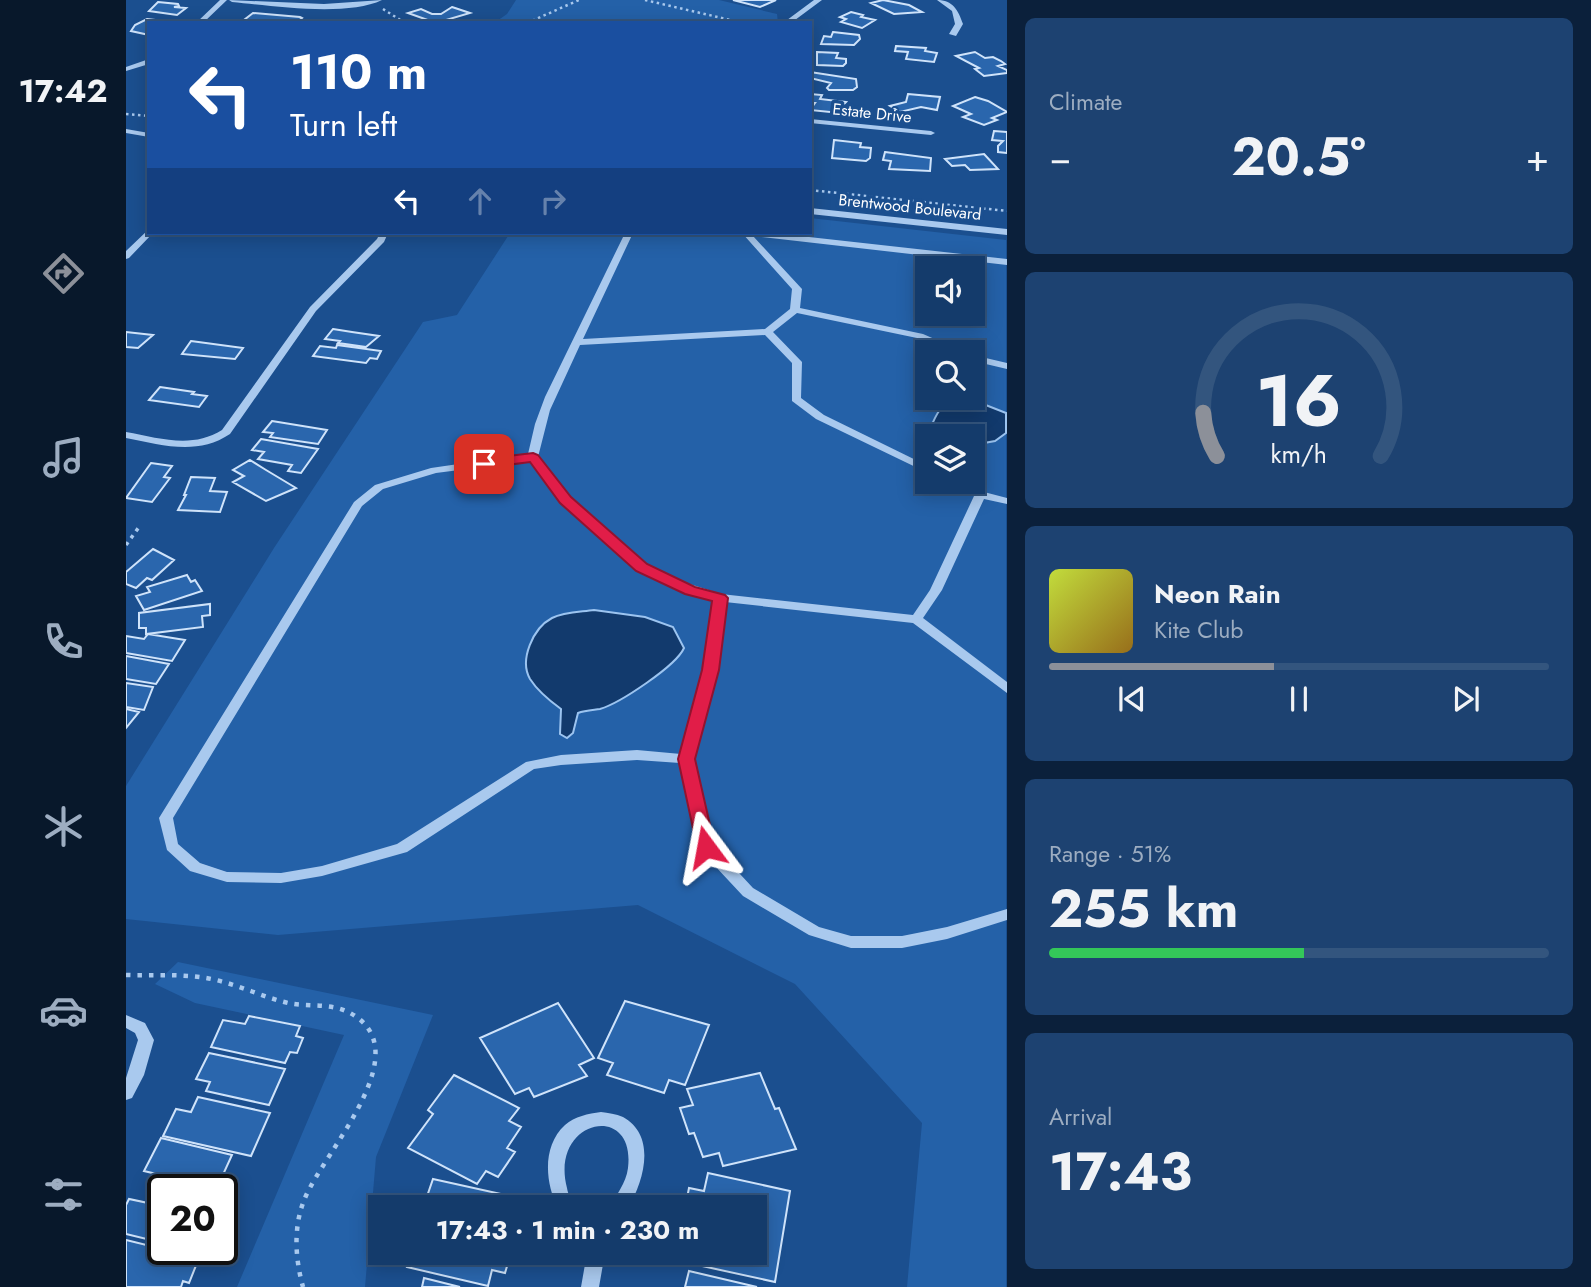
<!DOCTYPE html>
<meta charset="utf-8">
<style>
body{margin:0;font-family:Jost,sans-serif;background:#1d4271;color:#f1f3f6;height:100vh;display:flex;flex-direction:column;font-size:26px;white-space:nowrap}
*{box-sizing:border-box;margin:0}
p{font-size:23px;color:#9dadc1}
.icon{flex:none;width:38px;height:38px;fill:none;stroke:currentColor;stroke-width:2;stroke-linecap:round;stroke-linejoin:round}
.map{position:relative;flex:1;overflow:hidden}
.drawer{display:flex;flex-direction:column;gap:18px;padding:18px;background:#0b203b;width:584px}
.drawer>*{flex:none}
.banner{position:absolute;left:21px;top:21px;width:665px;height:214px;border-radius:0px;box-shadow:0 4px 18px #0003,0 0 0 2px #33557e;background:#1a4fa0;color:#fff;overflow:hidden}
.controls{position:absolute;left:789px;top:256px;display:grid;gap:14px}
.controls a{display:grid;place-items:center;width:70px;height:70px;border-radius:0px;background:#143b6b;box-shadow:0 4px 18px #0003,0 0 0 2px #33557e;font-size:35px}
.speed{position:absolute;left:21px;top:1174px;display:flex;gap:14px;font-size:35px;font-weight:700;text-align:center}
.speed>*{display:grid;place-content:center;width:91px;height:91px;border-radius:50%;background:#143b6b;box-shadow:0 4px 18px #0003,0 0 0 2px #33557e;line-height:1}
.speed .limit{border:4px solid #111;border-radius:10px;background:#fff;color:#111}
.pin{position:absolute;display:grid;place-items:center;width:60px;height:60px;color:#fff;margin:-30px;border-radius:14px;box-shadow:0 4px 10px #0006}
.me{position:absolute;width:77px;margin:-38px;rotate:347deg;stroke-linejoin:round;filter:drop-shadow(0 0 5px #0008)}
.turn{display:flex;align-items:center;gap:24px;height:147px;padding:0 28px;font-size:32px}
.turn .icon{width:91px;height:91px;stroke-width:2.5}
.turn b{display:block;font-size:49px;line-height:60px}
.lanes{display:flex;align-items:center;height:66px;padding:0 28px;background:#0003;justify-content:center;gap:35px;direction:ltr}
.lanes .off{opacity:.35}
.big{font-size:52px;font-weight:700;line-height:1.1}
.drawer .widget{flex:1;display:flex;flex-direction:column;justify-content:center;gap:10px;min-width:0;padding:0 24px;border-radius:10px;background:#1d4271}
.drawer .dial{align-items:center;gap:0}
.dial svg{height:182px;overflow:visible;fill:none;stroke:#33557e;stroke-width:7;stroke-linecap:round;text-anchor:middle}
.dial text{fill:#f1f3f6;stroke:none}
.song{display:flex;align-items:center;gap:21px}
.cover{width:84px;height:84px;border-radius:10px;background:linear-gradient(135deg,hsl(70 70% 55%),hsl(40 70% 35%))}
.played{height:7px;border-radius:4px;background:linear-gradient(90deg,#8c9099 45%,#33557e 45%)}
.keys{display:flex;justify-content:space-around;direction:ltr}
.heat{display:flex;justify-content:space-between;align-items:center;font-size:38px;direction:ltr}
.charge{height:10px;border-radius:5px;background:linear-gradient(90deg,#34c759 51%,#33557e 0)}
.trip{position:absolute;left:242px;top:1195px;width:399px;height:70px;border-radius:0px;background:#143b6b;box-shadow:0 4px 18px #0003,0 0 0 2px #33557e;font-weight:700;line-height:70px;text-align:center}
main{display:flex;flex:1;min-height:0}
.menu{display:flex;flex-direction:column;width:126px;justify-content:space-around;align-items:center;background:#08182b;color:#9dadc1}
.menu .icon{width:49px;height:49px}
.menu .active{color:#8c9099}
.menu b{font-size:32px;color:#f1f3f6}
.map>svg:first-child{display:block}
.green{fill:#2461a8;fill-rule:evenodd}
.water{fill:#123a6d;stroke:#9cc4f0;stroke-width:2}
.building{fill:#2a66ad;stroke:#cfe3fa;stroke-width:2}
.lines{fill:none;stroke-linecap:round;stroke-linejoin:round}
.path-far2{stroke:#a9c9ee;stroke-width:2.5;stroke-dasharray:2.5 3.5;stroke-linecap:butt}
.path-far1{stroke:#a9c9ee;stroke-width:3.5;stroke-dasharray:3.5 5;stroke-linecap:butt}
.path{stroke:#a9c9ee;stroke-width:4.5;stroke-dasharray:4.5 7;stroke-linecap:butt}
.minor{fill:#a9c9ee;fill-rule:evenodd}
.route{fill:#e11d48;stroke:#92132f;stroke-width:2}
.labels{text-anchor:middle;dominant-baseline:central;stroke-width:7;stroke-linejoin:round;paint-order:stroke}
.far-street-label{font-size:16px;fill:#fff;stroke:#1b4f8f}
</style>
<main>
<nav class="menu">
<b>17:42</b>
<svg class="icon active" aria-label="directions" viewBox="0 0 24 24"><path d="M12 3l9 9-9 9-9-9zM9 14v-3h6M13 9l2 2-2 2"/></svg>
<svg class="icon" aria-label="music" viewBox="0 0 24 24"><path d="M9 18V5l10-2v13"/><circle cx="6" cy="18" r="3"/><circle cx="16" cy="16" r="3"/></svg>
<svg class="icon" aria-label="phone" viewBox="0 0 24 24"><path d="M5 4h4l2 5-3 2q2 4 5 5l2-3 5 2v4C11 20 4 13 5 4z"/></svg>
<svg class="icon" aria-label="climate" viewBox="0 0 24 24"><path d="M12 3v18M4 7l16 10M4 17L20 7"/></svg>
<svg class="icon" aria-label="car" viewBox="0 0 24 24"><path d="M5 17H2v-5l4-1 3-4h7l3 4 3 1v5h-3M9 17h6M6 11h13"/><circle cx="7" cy="17" r="2"/><circle cx="17" cy="17" r="2"/></svg>
<svg class="icon" aria-label="filters" viewBox="0 0 24 24"><path d="M4 7h16M4 17h16"/><circle cx="9" cy="7" r="2"/><circle cx="15" cy="17" r="2"/></svg>
</nav>
<div class="map">
<svg width="881" height="1287" viewBox="0 0 881 1287">
<rect width="100%" height="100%" fill="#1b4f8f"/>
<path class="green" d="M390 0H593L651 14 652 23H368L381 14Z
M684 218 880 240V1287H781L796 1123 669 984 512 905 152 935 0 919V786L148 548 297 322 331 315 384 233H684ZM802 268H847V313H802ZM802 352H847V397H802ZM802 436H847V481H802Z
M52 962 307 1015 250 1157 239 1287H111L218 1035 69 1003 29 984Z"/>
<path class="water" d="M829 398 847 400 880 413V433L869 441 847 445V436H807L804 429C810 415 814 405 829 398Z
M468 610 519 617 547 627 558 648C550 666 494 703 474 709 467 710 459 710 452 713L447 733 441 738 434 734 435 709C424 701 411 690 404 679 393 660 407 628 426 618 438 612 455 612 468 610Z"/>
<path class="building" d="M607 0H650L634 7Z
M757 0 783 5 796 12 768 14 745 3Z
M32 2 52 4 53 6 48 7 60 8 51 15 23 11Z
M326 7 344 13 310 23 282 13 295 9 306 14H315Z
M725 12 737 15 735 17 749 20 736 28 715 22 720 19 714 17Z
M127 13 174 17 176 18 170 23 118 20Z
M21 19 38 21 23 23V35L5 31 9 25Z
M707 32 733 35 734 39 728 45 695 44 698 36 705 37Z
M770 46 800 48 799 51 811 53 808 62 780 59 782 52 769 51Z
M691 52 712 53 710 58 720 59V63L717 66 691 65Z
M849 52 859 58 867 57 875 61 879 64 872 66 881 70V73L858 76 849 69 853 68 830 56Z
M684 72 730 79 731 87 727 90H703L701 88 705 83 684 78Z
M684 94 696 95 694 99 720 102 715 107 719 110 714 113 684 110 689 103H684Z
M782 94 814 97 811 110 795 107 774 112 764 106 780 102Z
M849 97 862 101 881 112 866 118 871 120 858 125 837 117 845 114 827 106Z
M868 131 881 132V153L872 152V146L877 141 866 140Z
M708 140 735 143 734 147 745 148 744 158 740 161 706 158Z
M759 152 805 158 804 171 763 169 765 161 757 160Z
M858 154 872 169 844 170 839 165 826 166 819 159Z
M207 329 226 332 253 336 240 347 212 343 214 341 199 339Z
M0 332 27 335 12 348 0 347Z
M65 341 117 348 109 359 56 354Z
M211 345 255 351 251 359 244 358 240 363 187 356 194 346 210 348Z
M34 387 68 392 66 394 81 396 73 407 23 400Z
M146 421 201 430 192 444 144 437 147 433 137 432Z
M135 439 192 449 175 473 162 471 166 465 132 459 138 452 126 450Z
M124 460 140 470 170 488 140 501 107 482 118 476 107 470Z
M25 463 46 466 38 477 44 478 26 502 0 498Z
M65 477 89 478 84 491 101 492 94 512 52 510 60 495H58Z
M27 549 48 560 26 580 21 578 10 588 0 584V572Z
M61 575 65 582 69 580 76 591 18 610 10 596 24 592 21 587Z
M84 604V615L76 616 77 627 20 634V628H13V613Z
M22 634 59 640 46 661 0 653V636L18 639Z
M0 656 43 664 30 684 0 679Z
M0 683 27 687 18 710 0 707Z
M0 709 13 712 0 728Z
M499 1001 583 1025 559 1085 543 1080 538 1093 481 1075 487 1063 472 1058Z
M432 1003 468 1058 453 1065 461 1076 408 1097 403 1088 389 1094 354 1038Z
M123 1016 174 1026 170 1036 177 1038 171 1053 164 1052 159 1063 85 1047 97 1020 119 1024Z
M83 1053 159 1069 143 1105 80 1091 84 1082 70 1079Z
M634 1073 649 1109 653 1108 670 1149 597 1166 593 1153 577 1157 568 1133 563 1134 554 1108 567 1105 561 1089Z
M328 1075 393 1108 383 1121 395 1127 381 1148 389 1152 372 1177 360 1171 351 1184 282 1148 307 1114 302 1110Z
M72 1097 144 1113 125 1156 37 1136 50 1109 65 1112Z
M35 1138 106 1155 90 1190H54L34 1185 39 1176 18 1171Z
M582 1173 664 1191 649 1282 567 1264 570 1253H628V1208H559L563 1188 578 1191Z
M307 1179 384 1196 380 1208H297Z
M34 1189 38 1190 37 1243 0 1234V1205L3 1199 27 1204Z
M0 1240 73 1258 63 1283 57 1281 55 1287H0Z
M286 1253H385L379 1273 366 1270 362 1286 281 1267Z
M563 1271 631 1287H559Z
M298 1278 334 1287H296Z"/>
<g class="lines">
<path class="path-far2" d="M519 0 617 23
M257 9 279 23
M401 23 453 0
M0 114 23 116
M684 190 881 211"/>
<path class="path-far1" d="M0 545 13 527"/>
<path class="path" d="M0 975C30 976 61 973 90 980 115 986 137 997 162 1003 180 1007 202 1003 220 1011 298 1047 199 1150 179 1198 167 1226 169 1258 177 1287"/>
<path class="minor" d="M94 0H101L77 23H70Z
M103 0 198 4 256 0C221 17 146 6 106 2Z
M688 0H696L665 23H657Z
M811 0C827 0 832 10 837 24L830 36 823 34 829 24 826 11Z
M23 59V64L0 71V67Z
M684 119 805 131 809 133 805 135 684 123Z
M0 129 23 133V137L0 133Z
M684 208 881 229V235L684 214Z
M23 229V233L26 234 3 258 0 259V251Z
M254 233H262L258 242 190 311 104 434C71 456 36 445 0 438V432C33 438 66 449 96 430L184 307 251 239Z
M499 233H507L457 339 639 329 664 309 666 289 616 233H647L881 259V265L627 236 676 289 674 308 797 334 834 350 836 352H822L791 338 671 313 647 332 676 362 675 398 698 415 802 466V473L690 419 666 401V363L639 335 454 345 424 410 412 457 443 498 519 565 545 578 595 594 787 615 804 590 848 496 821 481H835L858 492 881 498V504L858 499 816 590 797 618 881 682V693L787 623 599 602 590 670 567 759 587 845 627 888 693 927 725 936H776L821 927 881 909V920L821 939 776 948H725L683 935 617 896 575 851 554 763 511 760 435 765 408 769 281 852 196 876 155 883 101 882 64 871 41 850 33 818 228 502 249 485 305 468 402 454 409 424 419 397ZM404 461 435 502 511 571 537 584 588 600 578 670 555 754 511 750 435 755 400 762 271 844 196 866 155 873 101 872 74 863 52 844 47 818 236 506 257 489 310 473Z
M847 355 881 363V369L847 361Z
M0 1015 19 1023 28 1040 18 1075 6 1098 0 1100V1078L12 1040 9 1033 0 1028Z
M475 1112C482 1113 490 1114 497 1117 531 1136 518 1181 502 1208H484C490 1194 500 1184 502 1168 510 1101 423 1119 441 1188 442 1196 447 1201 450 1208H432C419 1183 416 1146 439 1125 449 1116 462 1114 475 1112Z
M461 1253H479L473 1287H455Z"/>
</g>
<path class="route" d="M407 453 412 455 445 497 521 564 569 587 599 595 602 598 593 670 569 759 589 847 587 852H574L571 847 552 759 576 670 586 601 559 594 510 571 434 503 404 462 358 468 351 464 358 459Z"/>
<g class="labels">
<g class="far-street-label">
<text transform="translate(746 113) rotate(6)">Estate Drive</text>
<text transform="translate(784 207) rotate(6)">Brentwood Boulevard</text>
</g>
</g>
</svg>
<div class="controls">
<a><svg class="icon" aria-label="sound" viewBox="0 0 24 24"><path d="M4 9h4l5-4v14l-5-4H4zM17 9q2 3 0 6"/></svg></a>
<a><svg class="icon" aria-label="search" viewBox="0 0 24 24"><circle cx="10" cy="10" r="6"/><path d="M15 15l6 6"/></svg></a>
<a><svg class="icon" aria-label="layers" viewBox="0 0 24 24"><path d="M12 4l9 5-9 5-9-5zM3 14l9 5 9-5"/></svg></a>
</div>
<div class="speed"><div class="limit">20</div></div>
<div class="pin" style="left:358px;top:464px;background:#d93025"><svg class="icon" aria-label="arrive" viewBox="0 0 24 24"><path d="M6 21V4h12l-3 4 3 4H6"/></svg></div>
<svg class="me" style="left:580px;top:847px" viewBox="-20 -20 40 40"><path d="M0-17L14 15 0 8-14 15z" fill="#e11d48" stroke="#fff" stroke-width="4"/></svg>
<div class="trip">17:43 · 1 min · 230 m</div>
<div class="banner">
<div class="turn"><svg class="icon" aria-label="left" viewBox="0 0 24 24"><path d="M17 20v-9H6M10 6l-5 5 5 5"/></svg><div><b>110 m</b>Turn left</div></div>
<div class="lanes"><svg class="icon" aria-label="left" viewBox="0 0 24 24"><path d="M17 20v-9H6M10 6l-5 5 5 5"/></svg><svg class="icon off" aria-label="ahead" viewBox="0 0 24 24"><path d="M12 20V5M6 11l6-6 6 6"/></svg><svg class="icon off" aria-label="right" viewBox="0 0 24 24"><path d="M7 20v-9h11M14 6l5 5-5 5"/></svg></div>
</div>
</div>
<section class="drawer">
<div class="widget"><p>Climate</p>
<div class="heat"><a>−</a><b class="big">20.5°</b><a>+</a></div>
</div>
<div class="widget dial"><svg viewBox="0 0 100 80">
<path d="M14 69A42 42 0 1 1 86 69"/>
<path d="M14 69A42 42 0 0 1 8 50" stroke="#8c9099"/>
<text x="50" y="56" font-size="32" font-weight="700">16</text>
<text x="50" y="72" font-size="11">km/h</text>
</svg></div>
<div class="widget">
<div class="song"><i class="cover"></i><div><b>Neon Rain</b><p>Kite Club</p></div></div>
<div class="played"></div>
<div class="keys"><svg class="icon" aria-label="previous" viewBox="0 0 24 24"><path d="M18 5L8 12l10 7zM5 5v14"/></svg><svg class="icon" aria-label="pause" viewBox="0 0 24 24"><path d="M8 5v14M16 5v14"/></svg><svg class="icon" aria-label="next" viewBox="0 0 24 24"><path d="M6 5l10 7-10 7zM19 5v14"/></svg></div>
</div>
<div class="widget"><p>Range · 51%</p><b class="big">255 km</b><div class="charge"></div></div>
<div class="widget"><p>Arrival</p><b class="big">17:43</b></div>
</section>
</main>
